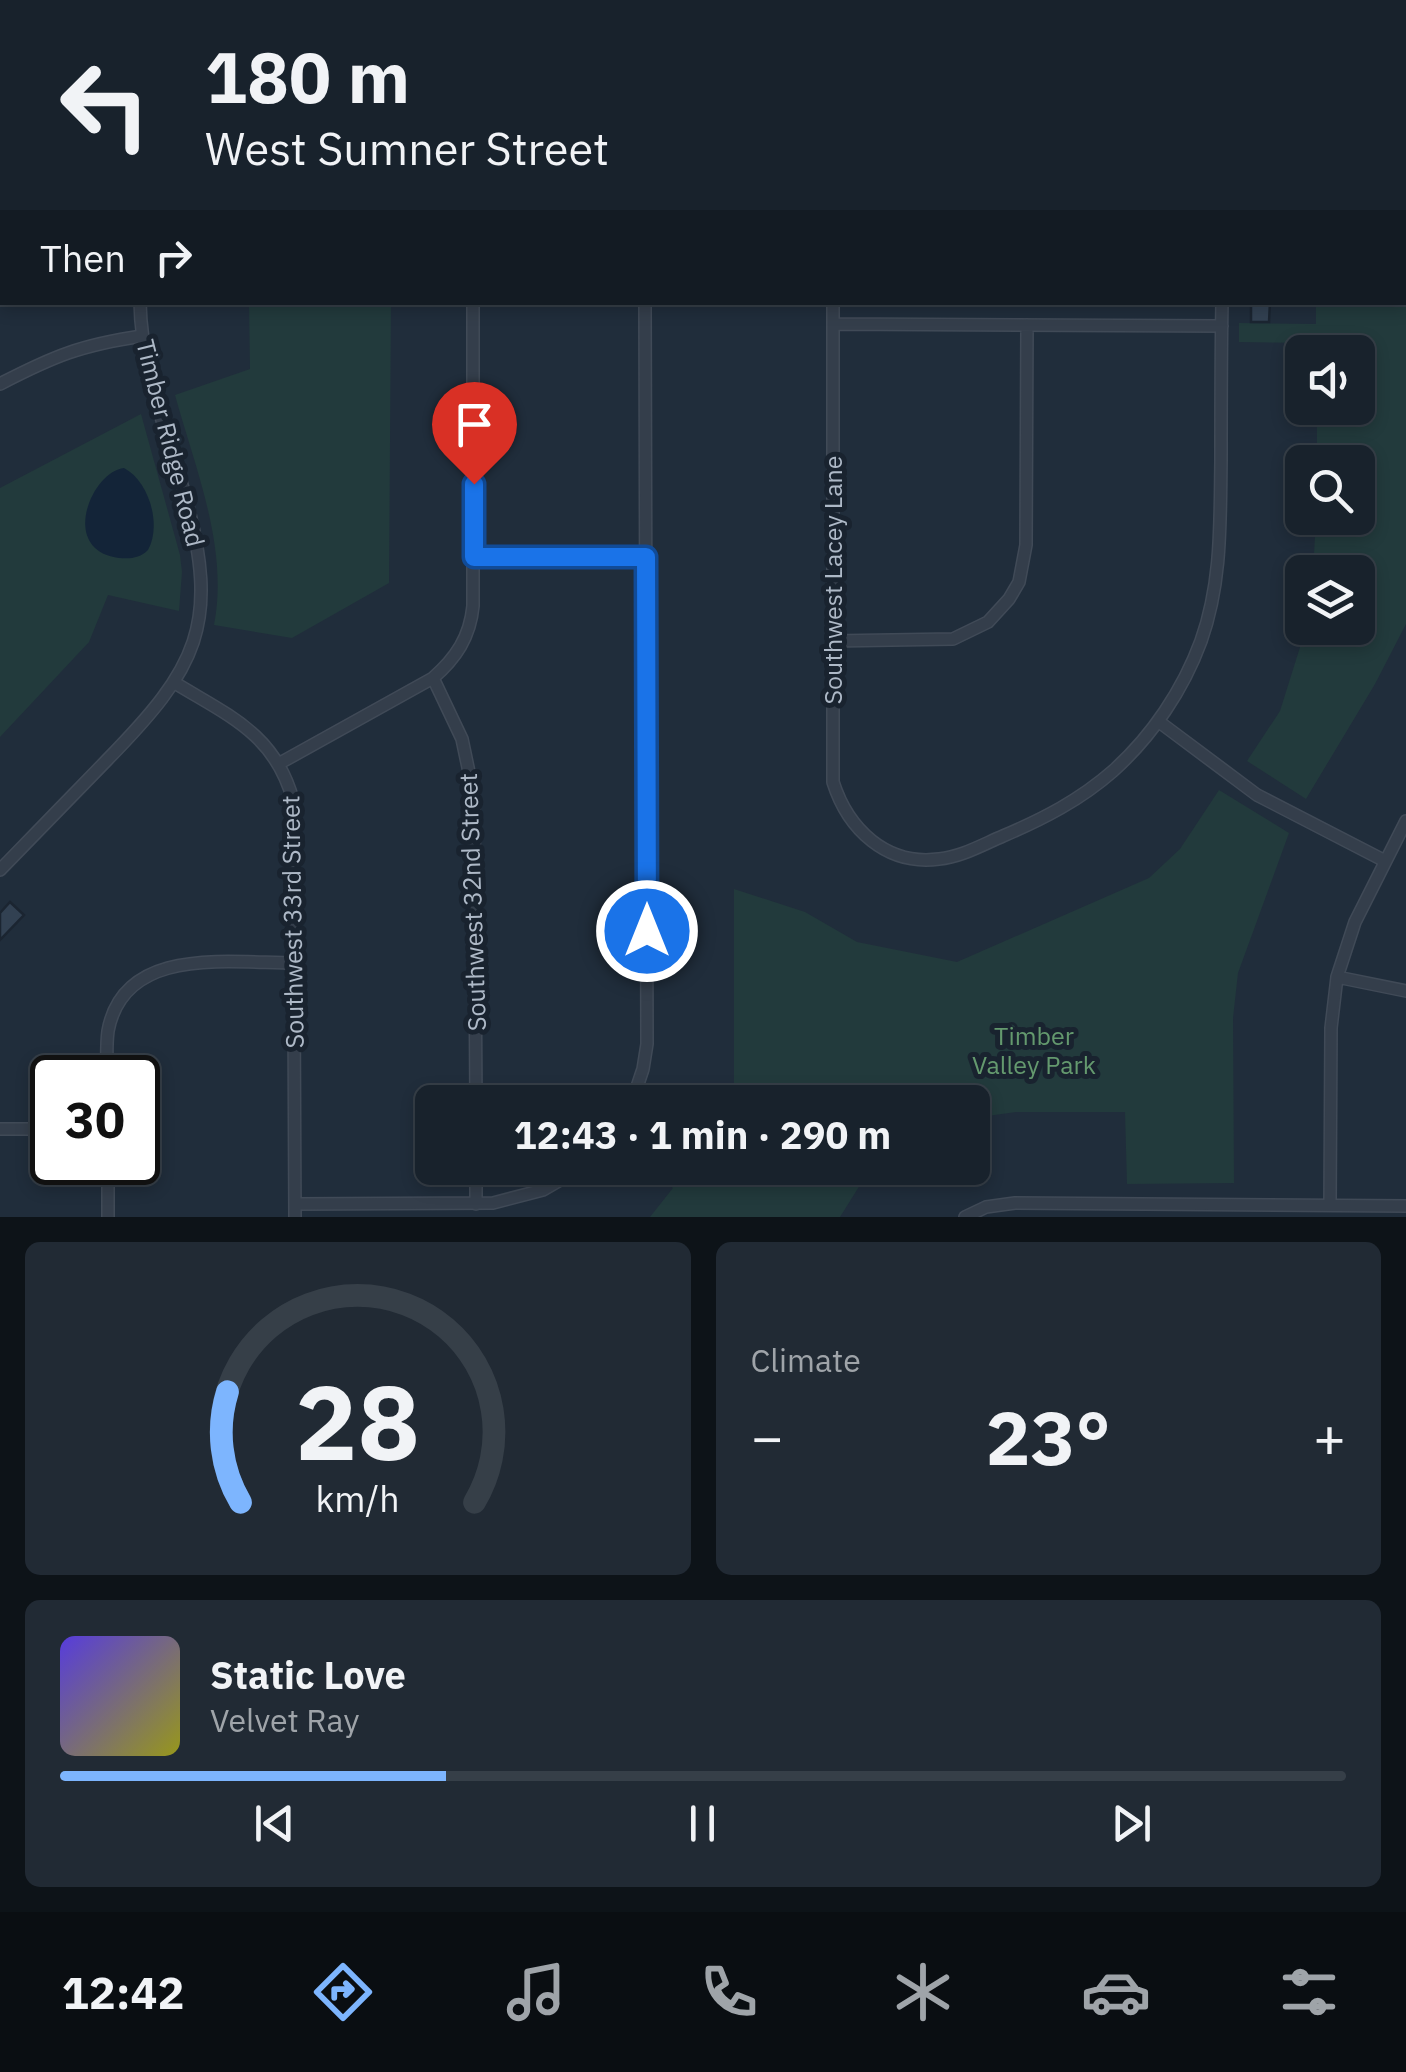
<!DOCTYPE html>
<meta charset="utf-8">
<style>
body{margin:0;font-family:"IBM Plex Sans",sans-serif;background:#212a34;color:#f1f3f6;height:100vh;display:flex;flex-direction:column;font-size:38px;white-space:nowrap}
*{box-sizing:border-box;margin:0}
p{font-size:32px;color:#9fa4a9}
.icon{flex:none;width:55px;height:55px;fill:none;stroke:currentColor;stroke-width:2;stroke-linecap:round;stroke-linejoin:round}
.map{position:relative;height:1217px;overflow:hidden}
.sheet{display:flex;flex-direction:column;gap:25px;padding:25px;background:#0d1318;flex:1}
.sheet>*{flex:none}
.guide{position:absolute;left:0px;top:0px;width:1408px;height:305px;box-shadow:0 5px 15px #0003,0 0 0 2px #363f48;background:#18222c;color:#f1f3f6;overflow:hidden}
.fabs{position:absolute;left:1285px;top:335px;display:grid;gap:20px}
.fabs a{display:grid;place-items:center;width:90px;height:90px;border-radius:15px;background:#18222c;box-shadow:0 5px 15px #0003,0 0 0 2px #363f48;font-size:50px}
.speed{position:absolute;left:30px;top:1055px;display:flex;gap:20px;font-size:50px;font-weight:700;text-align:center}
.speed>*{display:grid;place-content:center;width:130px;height:130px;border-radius:50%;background:#18222c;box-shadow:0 5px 15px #0003,0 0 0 2px #363f48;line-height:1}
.speed .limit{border:5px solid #111;border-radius:15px;background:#fff;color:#111}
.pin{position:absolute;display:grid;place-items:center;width:85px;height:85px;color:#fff;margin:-102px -42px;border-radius:50% 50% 50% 0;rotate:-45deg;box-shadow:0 0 10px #0007}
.pin .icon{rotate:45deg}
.me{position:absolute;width:110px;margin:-55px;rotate:0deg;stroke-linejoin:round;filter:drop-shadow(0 0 8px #0008)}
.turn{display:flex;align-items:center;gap:35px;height:210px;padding:0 40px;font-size:45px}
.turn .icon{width:130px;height:130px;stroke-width:2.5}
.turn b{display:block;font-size:70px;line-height:85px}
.then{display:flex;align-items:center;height:95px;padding:0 40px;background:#0003;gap:20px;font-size:38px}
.big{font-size:75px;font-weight:700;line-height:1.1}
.sheet .widget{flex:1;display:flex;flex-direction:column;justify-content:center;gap:15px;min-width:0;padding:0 35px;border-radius:15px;background:#212a34}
.sheet .dial{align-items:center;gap:0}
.dial svg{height:260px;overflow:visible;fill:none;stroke:#363f48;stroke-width:7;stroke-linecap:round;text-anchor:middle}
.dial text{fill:#f1f3f6;stroke:none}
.song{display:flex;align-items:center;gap:30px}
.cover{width:120px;height:120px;border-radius:15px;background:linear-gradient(135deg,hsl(250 70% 55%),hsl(60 70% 35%))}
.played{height:10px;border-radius:5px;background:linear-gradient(90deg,#7db5fe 30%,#363f48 30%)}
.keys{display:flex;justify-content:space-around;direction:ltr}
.heat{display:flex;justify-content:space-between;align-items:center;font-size:55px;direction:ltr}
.sheet .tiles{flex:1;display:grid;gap:25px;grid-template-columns:1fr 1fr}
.widget:last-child{grid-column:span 2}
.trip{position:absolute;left:415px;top:1085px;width:575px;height:100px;border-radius:15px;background:#18222c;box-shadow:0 5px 15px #0003,0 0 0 2px #363f48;font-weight:700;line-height:100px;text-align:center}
.tab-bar{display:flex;height:160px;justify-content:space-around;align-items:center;background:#0a0e12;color:#9fa4a9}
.tab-bar .icon{width:70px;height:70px}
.tab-bar .on{color:#7db5fe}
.tab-bar b{font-size:45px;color:#f1f3f6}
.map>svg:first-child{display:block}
.green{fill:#223a3c}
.water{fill:#132438}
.building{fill:#324152;stroke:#1b2531;stroke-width:2.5}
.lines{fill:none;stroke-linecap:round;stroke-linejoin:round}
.street-casing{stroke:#404a57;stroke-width:14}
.secondary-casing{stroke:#404a57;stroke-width:20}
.street{stroke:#343e4b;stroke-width:11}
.secondary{stroke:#414e5e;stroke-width:18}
.route-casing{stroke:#114b97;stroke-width:25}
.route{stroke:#1a73e8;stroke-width:18}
.labels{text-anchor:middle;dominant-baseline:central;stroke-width:10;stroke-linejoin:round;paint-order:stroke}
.street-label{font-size:25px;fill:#aeb9c7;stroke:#19232f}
.park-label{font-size:25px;fill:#64996e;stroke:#19232f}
</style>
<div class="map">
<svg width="1406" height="1217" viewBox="0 0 1406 1217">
<rect width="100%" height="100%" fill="#202d3b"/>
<path class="green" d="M1406 165V624L1375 684 1306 799 1247 761 1280 711 1306 628H1358V572H1313L1316 518H1358V462H1317V408H1358V352H1316V343L1239 342V323L1316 324V303L1405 302Z
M249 303H391L389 583 292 638 214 625C229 548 195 468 175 395L250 369Z
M141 414 180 555 182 572 179 611 108 595 89 642 0 737V488Z
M1219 790 1289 833 1238 973 1233 1018 1234 1183 1127 1184 1125 1112H1016L973 1118 972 1102H725L734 1088V889L805 912 857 942 957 962 1149 878 1180 849Z
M648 1168H877L865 1177 840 1217H650L673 1188Z"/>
<path class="water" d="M124 468C149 481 162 525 148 550 140 558 131 559 119 558 58 550 92 471 124 468Z"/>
<path class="building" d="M1251 302H1270L1269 322H1251Z
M10 902 24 915 0 940V913Z
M138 1098H155L156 1126H138Z"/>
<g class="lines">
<g class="street-casing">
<path id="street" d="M187 2 193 0
M1099 2V0
M1405 147H1406
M473 302V606C470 637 456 658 433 678L462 739 474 796 476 1102
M833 302V782C848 829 886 866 939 859 961 857 982 845 1003 836 1043 819 1080 800 1113 771 1152 736 1183 690 1201 641 1222 582 1220 523 1221 461 1221 408 1221 355 1222 302
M833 324 1222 326
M0 384C54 356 81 345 142 336
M474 557H646
M832 641 953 639 988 622 1009 599 1019 582 1026 545 1027 325
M175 683C229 716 275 734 293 800L295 1217
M1158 721 1257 795 1385 861
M280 763 433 678
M0 870C36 833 71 797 107 760 197 668 221 625 185 495 167 433 141 368 140 302
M1337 977 1406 991
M107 1078C107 1062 106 1046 108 1031 124 945 230 963 295 963
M632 1102 643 1069 647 1044 645 302
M0 1129H52
M108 1162V1217
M476 1168V1204
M295 1204 493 1203 543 1190 581 1168
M1330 1205 1331 1028 1337 977 1355 922 1406 821
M965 1217 986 1207 1015 1203 1406 1206"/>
</g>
<g class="secondary-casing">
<path id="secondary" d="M615 0 622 2
M553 2 566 0
M693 2 694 0
M1405 20H1406
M0 21 2 20"/>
</g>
<use href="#street" class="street"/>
<use href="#secondary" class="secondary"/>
</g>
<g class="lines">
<g class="route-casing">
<path id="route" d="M474 484V557H646L647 931"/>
</g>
<use href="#route" class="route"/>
</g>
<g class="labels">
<g class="street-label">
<text transform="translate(171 443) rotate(76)">Timber Ridge Road</text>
<text transform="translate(832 580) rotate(-90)">Southwest Lacey Lane</text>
<text transform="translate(472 902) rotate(-92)">Southwest 32nd Street</text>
<text transform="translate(292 922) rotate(-91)">Southwest 33rd Street</text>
</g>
<g class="park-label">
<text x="1034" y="1035">Timber<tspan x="1034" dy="29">Valley Park</tspan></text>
</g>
</g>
</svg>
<div class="fabs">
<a><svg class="icon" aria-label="sound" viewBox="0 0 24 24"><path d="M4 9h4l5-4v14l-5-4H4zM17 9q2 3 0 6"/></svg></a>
<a><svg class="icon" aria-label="search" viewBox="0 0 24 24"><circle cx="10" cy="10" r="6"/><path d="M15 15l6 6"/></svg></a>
<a><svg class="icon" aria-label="layers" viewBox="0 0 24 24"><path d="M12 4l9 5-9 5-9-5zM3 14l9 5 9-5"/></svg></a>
</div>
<div class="speed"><div class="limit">30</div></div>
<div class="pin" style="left:474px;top:484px;background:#d93025"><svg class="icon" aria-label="arrive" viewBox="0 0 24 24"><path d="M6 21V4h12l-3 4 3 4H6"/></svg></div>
<svg class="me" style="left:647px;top:931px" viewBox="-20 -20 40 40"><circle r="17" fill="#1a73e8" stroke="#fff" stroke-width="3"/><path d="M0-11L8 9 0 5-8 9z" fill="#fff"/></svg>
<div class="trip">12:43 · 1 min · 290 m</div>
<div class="guide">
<div class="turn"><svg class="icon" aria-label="left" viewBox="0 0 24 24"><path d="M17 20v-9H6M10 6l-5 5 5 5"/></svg><div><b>180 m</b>West Sumner Street</div></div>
<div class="then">Then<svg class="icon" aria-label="right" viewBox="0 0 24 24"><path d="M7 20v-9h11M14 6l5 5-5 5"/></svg></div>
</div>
</div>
<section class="sheet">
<div class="tiles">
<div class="widget dial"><svg viewBox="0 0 100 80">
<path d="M14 69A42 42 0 1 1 86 69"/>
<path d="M14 69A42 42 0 0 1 10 35" stroke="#7db5fe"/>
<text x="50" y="56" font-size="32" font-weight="700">28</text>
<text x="50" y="72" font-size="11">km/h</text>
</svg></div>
<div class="widget"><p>Climate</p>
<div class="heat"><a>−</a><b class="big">23°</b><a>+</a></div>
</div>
<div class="widget">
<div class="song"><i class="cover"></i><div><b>Static Love</b><p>Velvet Ray</p></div></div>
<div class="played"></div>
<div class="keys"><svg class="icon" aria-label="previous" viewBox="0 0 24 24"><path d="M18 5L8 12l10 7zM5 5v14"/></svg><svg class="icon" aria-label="pause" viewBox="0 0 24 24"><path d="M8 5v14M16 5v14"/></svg><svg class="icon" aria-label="next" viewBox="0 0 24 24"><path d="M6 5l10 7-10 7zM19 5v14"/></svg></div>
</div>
</div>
</section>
<nav class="tab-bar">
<b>12:42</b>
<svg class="icon on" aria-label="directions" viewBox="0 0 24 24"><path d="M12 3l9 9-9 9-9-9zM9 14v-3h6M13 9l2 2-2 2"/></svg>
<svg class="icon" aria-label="music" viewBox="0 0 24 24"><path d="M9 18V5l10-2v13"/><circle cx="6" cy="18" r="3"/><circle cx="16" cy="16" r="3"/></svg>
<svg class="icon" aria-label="phone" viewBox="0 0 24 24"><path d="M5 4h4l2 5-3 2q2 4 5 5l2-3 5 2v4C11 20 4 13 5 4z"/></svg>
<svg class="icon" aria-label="climate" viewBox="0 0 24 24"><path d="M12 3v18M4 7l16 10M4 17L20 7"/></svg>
<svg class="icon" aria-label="car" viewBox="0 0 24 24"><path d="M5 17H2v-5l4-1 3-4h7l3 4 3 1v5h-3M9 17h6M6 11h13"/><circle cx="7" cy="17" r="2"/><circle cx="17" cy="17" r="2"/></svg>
<svg class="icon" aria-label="filters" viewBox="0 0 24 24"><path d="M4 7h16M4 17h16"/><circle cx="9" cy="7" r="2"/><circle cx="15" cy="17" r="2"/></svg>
</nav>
